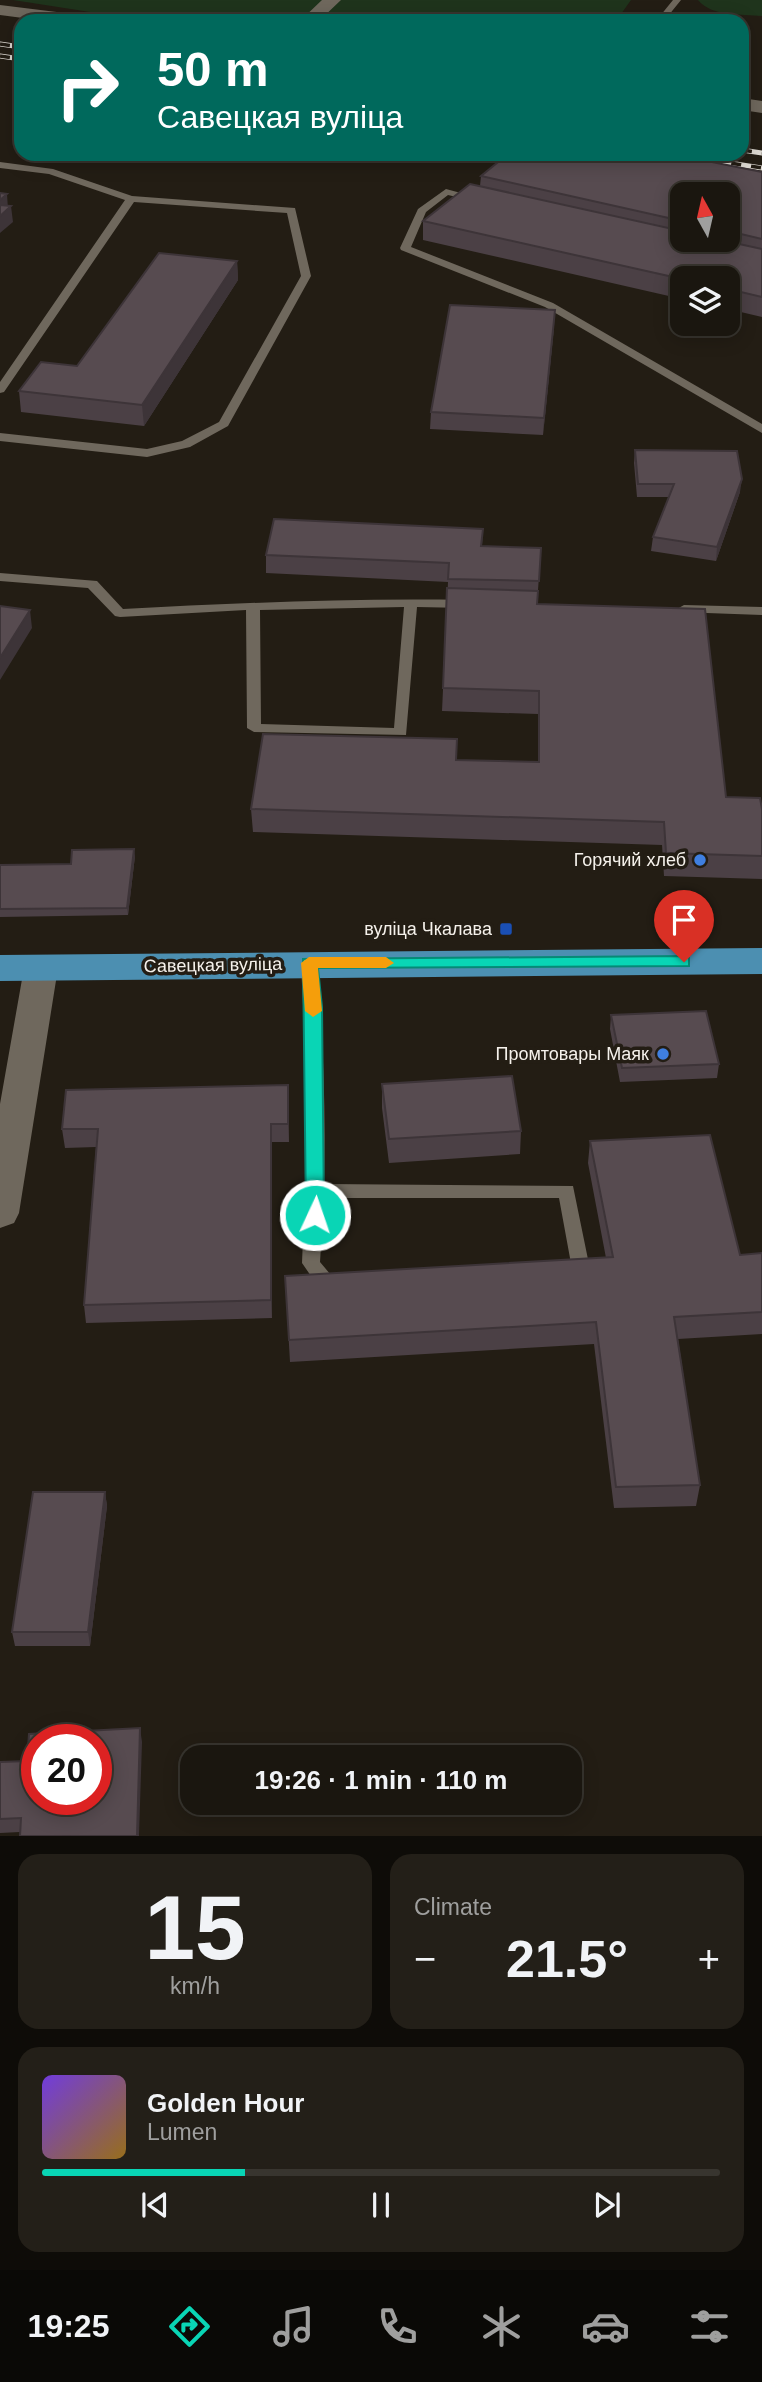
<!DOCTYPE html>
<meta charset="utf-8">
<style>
body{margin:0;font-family:Arial,sans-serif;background:#231f18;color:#f1f3f6;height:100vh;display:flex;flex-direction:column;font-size:26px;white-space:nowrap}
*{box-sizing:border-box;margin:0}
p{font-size:23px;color:#9f9f9e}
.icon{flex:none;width:38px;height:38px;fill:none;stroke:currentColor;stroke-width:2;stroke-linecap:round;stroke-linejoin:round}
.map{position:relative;height:1836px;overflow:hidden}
.details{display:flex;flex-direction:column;gap:18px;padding:18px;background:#0e0c08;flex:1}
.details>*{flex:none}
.banner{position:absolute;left:14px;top:14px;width:735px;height:147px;border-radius:21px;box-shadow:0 4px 18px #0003,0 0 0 2px #38352f;background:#00695c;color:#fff;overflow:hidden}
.needle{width:46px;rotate:352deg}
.controls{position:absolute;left:670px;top:182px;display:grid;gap:14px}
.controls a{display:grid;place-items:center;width:70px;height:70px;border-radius:14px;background:#1a160f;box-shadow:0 4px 18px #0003,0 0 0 2px #38352f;font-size:35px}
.speed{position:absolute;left:21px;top:1724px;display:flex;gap:14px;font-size:35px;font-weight:700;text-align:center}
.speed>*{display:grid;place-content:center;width:91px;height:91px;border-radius:50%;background:#1a160f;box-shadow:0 4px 18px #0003,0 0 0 2px #38352f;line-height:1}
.speed .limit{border:10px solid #d22;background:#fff;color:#111}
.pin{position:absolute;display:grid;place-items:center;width:60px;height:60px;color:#fff;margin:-72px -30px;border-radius:50% 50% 50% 0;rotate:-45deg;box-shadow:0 0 7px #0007}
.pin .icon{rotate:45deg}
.me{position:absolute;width:77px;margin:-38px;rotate:3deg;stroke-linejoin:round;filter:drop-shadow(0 0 5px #0008)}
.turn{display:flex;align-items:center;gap:24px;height:147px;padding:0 28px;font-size:32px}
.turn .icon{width:91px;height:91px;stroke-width:2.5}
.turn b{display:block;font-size:49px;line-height:60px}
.big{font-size:52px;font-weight:800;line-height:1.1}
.details .tile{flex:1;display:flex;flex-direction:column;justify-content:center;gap:10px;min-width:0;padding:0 24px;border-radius:21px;background:#231f18}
.details .dial{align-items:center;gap:0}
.dial b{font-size:91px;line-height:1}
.song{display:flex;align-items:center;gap:21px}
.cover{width:84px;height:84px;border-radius:10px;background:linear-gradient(135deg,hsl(260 70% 55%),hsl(40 70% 35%))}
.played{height:7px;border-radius:4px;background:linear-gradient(90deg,#09d5b5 30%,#38352f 30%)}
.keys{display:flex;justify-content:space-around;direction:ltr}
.heat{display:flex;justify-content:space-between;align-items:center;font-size:38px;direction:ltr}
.details .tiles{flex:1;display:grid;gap:18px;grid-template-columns:1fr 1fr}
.tile:last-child{grid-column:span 2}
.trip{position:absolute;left:180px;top:1745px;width:402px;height:70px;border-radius:21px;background:#1a160f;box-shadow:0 4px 18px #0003,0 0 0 2px #38352f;font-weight:800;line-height:70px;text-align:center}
.menu{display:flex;height:112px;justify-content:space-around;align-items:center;background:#0a0906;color:#9f9f9e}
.menu .icon{width:49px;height:49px}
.menu .selected{color:#09d5b5}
.menu b{font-size:32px;color:#f1f3f6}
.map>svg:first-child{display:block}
.green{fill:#1f341c}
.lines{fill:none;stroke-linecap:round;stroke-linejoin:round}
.service{fill:#6f685d;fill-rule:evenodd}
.minor{fill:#6f685d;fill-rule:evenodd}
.trunk{fill:#4c8fb1;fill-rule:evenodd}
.rail-casing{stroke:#ddd9d2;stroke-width:5}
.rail{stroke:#231d14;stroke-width:3.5;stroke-dasharray:10;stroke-linecap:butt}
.wall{fill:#4b4045;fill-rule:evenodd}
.shaded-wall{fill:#3d3438}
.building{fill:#574b50;stroke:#3d3438;stroke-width:2;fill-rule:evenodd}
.route{fill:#09d5b5;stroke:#068a76;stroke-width:2}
.slow{fill:#f59e0b}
.shop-dot{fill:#3f7fe0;stroke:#231d14;stroke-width:2.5}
.transit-dot{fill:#1a4fb4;stroke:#231d14;stroke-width:2.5}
.labels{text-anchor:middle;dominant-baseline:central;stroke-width:7;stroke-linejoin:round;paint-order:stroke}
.poi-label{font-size:18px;fill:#f5f1eb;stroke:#231d14;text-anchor:end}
.street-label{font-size:18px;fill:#f5f1eb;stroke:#231d14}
</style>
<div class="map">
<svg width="762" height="1836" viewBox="0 0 762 1836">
<rect width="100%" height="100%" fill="#231d14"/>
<path class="green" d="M13 0H631L616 21H148Z
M698 0H762V16C741 14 712 17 698 0Z"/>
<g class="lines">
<path class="service" d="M673 0H681L664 21H656Z
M0 162 53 169 132 196 295 208 311 276 228 426 190 447 147 457 0 441V433L147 449 182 441 219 422 301 276 287 213 134 202 4 392 0 393V382L125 200 49 174 0 168Z
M446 189 483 199 478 202 448 195 426 212 411 247 553 303 762 424V433L545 307 401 250 400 248 418 209Z
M0 573 97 581 123 609C238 603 352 598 466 600L473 604 466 608 417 607 406 735 254 732 247 728 246 610 120 617 115 616 88 588 0 581ZM404 607 394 728 261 724 260 610Z
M684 605 762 607V615L679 612 677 609Z
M309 958 317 963C323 1037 326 1110 324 1184L573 1186 591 1274 589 1279 582 1281 571 1279 569 1274 572 1269 559 1198H324L320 1262 341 1287 339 1292 332 1294 322 1292 302 1263 308 1113 301 963Z"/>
<path class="minor" d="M322 0H341L319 21H300Z
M0 5 89 16 98 21H46L0 15Z
M742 98 762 101V113L742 110Z
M41 957 53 960 58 968 19 1213 14 1223 0 1228V1104L24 968 29 960Z"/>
<path class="trunk" d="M762 948V974L0 981V955Z"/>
<g class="rail-casing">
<path id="rail" d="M0 44 21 47
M0 56 21 59
M742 150 762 153
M672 154 762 168"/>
</g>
<use href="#rail" class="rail"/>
</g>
<path class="wall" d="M762 172V317L728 309V278H682V299L423 240V221L480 186 481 176ZM682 194H728V240H682Z
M237 261 238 280 144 426 21 412 19 391 77 366Z
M554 327 543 435 430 429 431 412Z
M635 450 740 492 716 561 651 551 653 537 669 497H637L634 463Z
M483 529 482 546 541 548 537 604 726 797 762 809V879L664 876 662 845 253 832 251 809 457 760 538 762V714L442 711 448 582 266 573V555Z
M135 856 128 915 0 917V865L71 864Z
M611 1015 719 1064 717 1078 620 1082 610 1029Z
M382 1084 521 1131 520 1154 389 1163 382 1108Z
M288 1085 289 1142H271L272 1318 86 1323 84 1305 96 1147 65 1148 62 1129Z
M590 1141 740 1255 762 1253V1334L678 1339 700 1485 696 1506 614 1508 594 1344 290 1362 285 1276 606 1258 588 1163Z
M105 1492 107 1506 90 1646H15L12 1632Z
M142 1742 20 1832 0 1833V1762L27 1761Z"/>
<path class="shaded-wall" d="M7 194 8 209 11 206 13 222 0 233V200Z
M237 261 238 280 144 426 142 405Z
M555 310 554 327 543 435 544 418Z
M742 479 740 492 716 561 717 547Z
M30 610 32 628 0 680V658Z
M134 849 135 856 128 915 127 908Z
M271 1124V1142L272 1318 271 1300Z
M105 1492 107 1506 90 1646 88 1632Z
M140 1728 142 1742 139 1836H137Z"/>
<path class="building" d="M508 154H672L762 172V239L728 231V194H682V221L481 176Z
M470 184 682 231V240H721L762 249V297L728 289V278L682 279 423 221Z
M0 193 7 194 0 200Z
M0 205 11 206 0 216Z
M159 253 237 261 142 405 19 391 41 362 77 366Z
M450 305 555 310 544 418 431 412Z
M635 450 737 451 742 479 717 547 653 537 674 484H638Z
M274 519 483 529 481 546 541 548 539 581 448 579 449 563 266 555Z
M447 588 538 591 537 604 705 609 726 797 760 798 762 809V856L666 853 664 822 251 809 263 734 457 739 456 760 539 762V691L443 688Z
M0 606 30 610 0 658Z
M134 849 127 908 0 909V865L71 864 72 850Z
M706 1011 719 1064 622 1068 611 1015Z
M512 1076 521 1131 389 1139 382 1084Z
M288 1085V1124H271V1300L84 1305 98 1129H62L66 1090Z
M710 1135 740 1255 762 1253V1312L674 1317 700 1485 616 1487 596 1322 289 1340 285 1276 613 1257 590 1141Z
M33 1492H105L88 1632H12Z
M140 1728 137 1836H20L21 1818 0 1819V1762L27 1761 29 1734ZM37 1740H96V1799H37Z"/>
<path class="route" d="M684 956 689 958V966L318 968 322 1007 324 1215 315 1222 308 1220 306 1215 303 959Z"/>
<path class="slow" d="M309 957H386L394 963 386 968H318L322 1011 313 1017 305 1011 301 963Z"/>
<g class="shop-dot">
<circle cx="700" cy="860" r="7"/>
<circle cx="663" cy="1054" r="7"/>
</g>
<rect class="transit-dot" x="499" y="922" width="14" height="14" rx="3.5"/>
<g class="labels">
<g class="poi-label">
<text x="686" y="860">Горячий хлеб</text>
<text x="492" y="929">вуліца Чкалава</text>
<text x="649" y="1054">Промтовары Маяк</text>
</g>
<g class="street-label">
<text transform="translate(213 965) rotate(-1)">Савецкая вуліца</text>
</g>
</g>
</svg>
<div class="controls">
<a><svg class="needle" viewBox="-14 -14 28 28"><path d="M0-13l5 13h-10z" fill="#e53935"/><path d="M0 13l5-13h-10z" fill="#9f9f9e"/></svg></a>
<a><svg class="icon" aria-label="layers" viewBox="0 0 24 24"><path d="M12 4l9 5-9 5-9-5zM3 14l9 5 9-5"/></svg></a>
</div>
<div class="speed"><div class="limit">20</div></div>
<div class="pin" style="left:684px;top:962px;background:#d93025"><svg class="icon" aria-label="arrive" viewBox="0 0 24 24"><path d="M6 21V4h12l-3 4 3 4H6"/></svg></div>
<svg class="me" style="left:315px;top:1215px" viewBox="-20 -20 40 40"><circle r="17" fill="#09d5b5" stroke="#fff" stroke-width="3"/><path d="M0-11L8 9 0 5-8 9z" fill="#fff"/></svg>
<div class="trip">19:26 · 1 min · 110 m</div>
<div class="banner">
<div class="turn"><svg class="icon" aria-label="right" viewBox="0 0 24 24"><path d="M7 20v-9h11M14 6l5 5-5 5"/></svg><div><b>50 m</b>Савецкая вуліца</div></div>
</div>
</div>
<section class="details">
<div class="tiles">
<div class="tile dial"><b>15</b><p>km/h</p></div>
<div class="tile"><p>Climate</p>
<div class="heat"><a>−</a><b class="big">21.5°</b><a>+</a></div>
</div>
<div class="tile">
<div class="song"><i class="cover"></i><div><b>Golden Hour</b><p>Lumen</p></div></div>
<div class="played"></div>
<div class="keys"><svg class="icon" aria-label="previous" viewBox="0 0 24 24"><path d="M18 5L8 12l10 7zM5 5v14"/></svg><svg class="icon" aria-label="pause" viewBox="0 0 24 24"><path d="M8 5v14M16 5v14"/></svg><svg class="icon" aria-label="next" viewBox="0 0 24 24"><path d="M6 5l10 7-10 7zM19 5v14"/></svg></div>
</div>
</div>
</section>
<nav class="menu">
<b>19:25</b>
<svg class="icon selected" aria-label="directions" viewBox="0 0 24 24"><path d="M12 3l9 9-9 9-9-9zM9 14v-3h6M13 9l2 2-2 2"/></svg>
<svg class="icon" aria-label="music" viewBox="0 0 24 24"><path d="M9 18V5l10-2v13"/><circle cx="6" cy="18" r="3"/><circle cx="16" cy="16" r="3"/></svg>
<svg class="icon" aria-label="phone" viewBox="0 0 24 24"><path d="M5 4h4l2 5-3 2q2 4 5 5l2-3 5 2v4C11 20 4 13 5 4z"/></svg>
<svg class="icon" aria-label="climate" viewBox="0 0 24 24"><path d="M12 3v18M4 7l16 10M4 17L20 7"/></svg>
<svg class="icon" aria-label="car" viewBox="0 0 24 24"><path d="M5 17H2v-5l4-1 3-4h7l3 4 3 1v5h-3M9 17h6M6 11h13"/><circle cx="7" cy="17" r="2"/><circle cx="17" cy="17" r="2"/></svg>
<svg class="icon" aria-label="filters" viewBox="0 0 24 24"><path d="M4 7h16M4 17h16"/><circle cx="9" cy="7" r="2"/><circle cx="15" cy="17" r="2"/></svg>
</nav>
